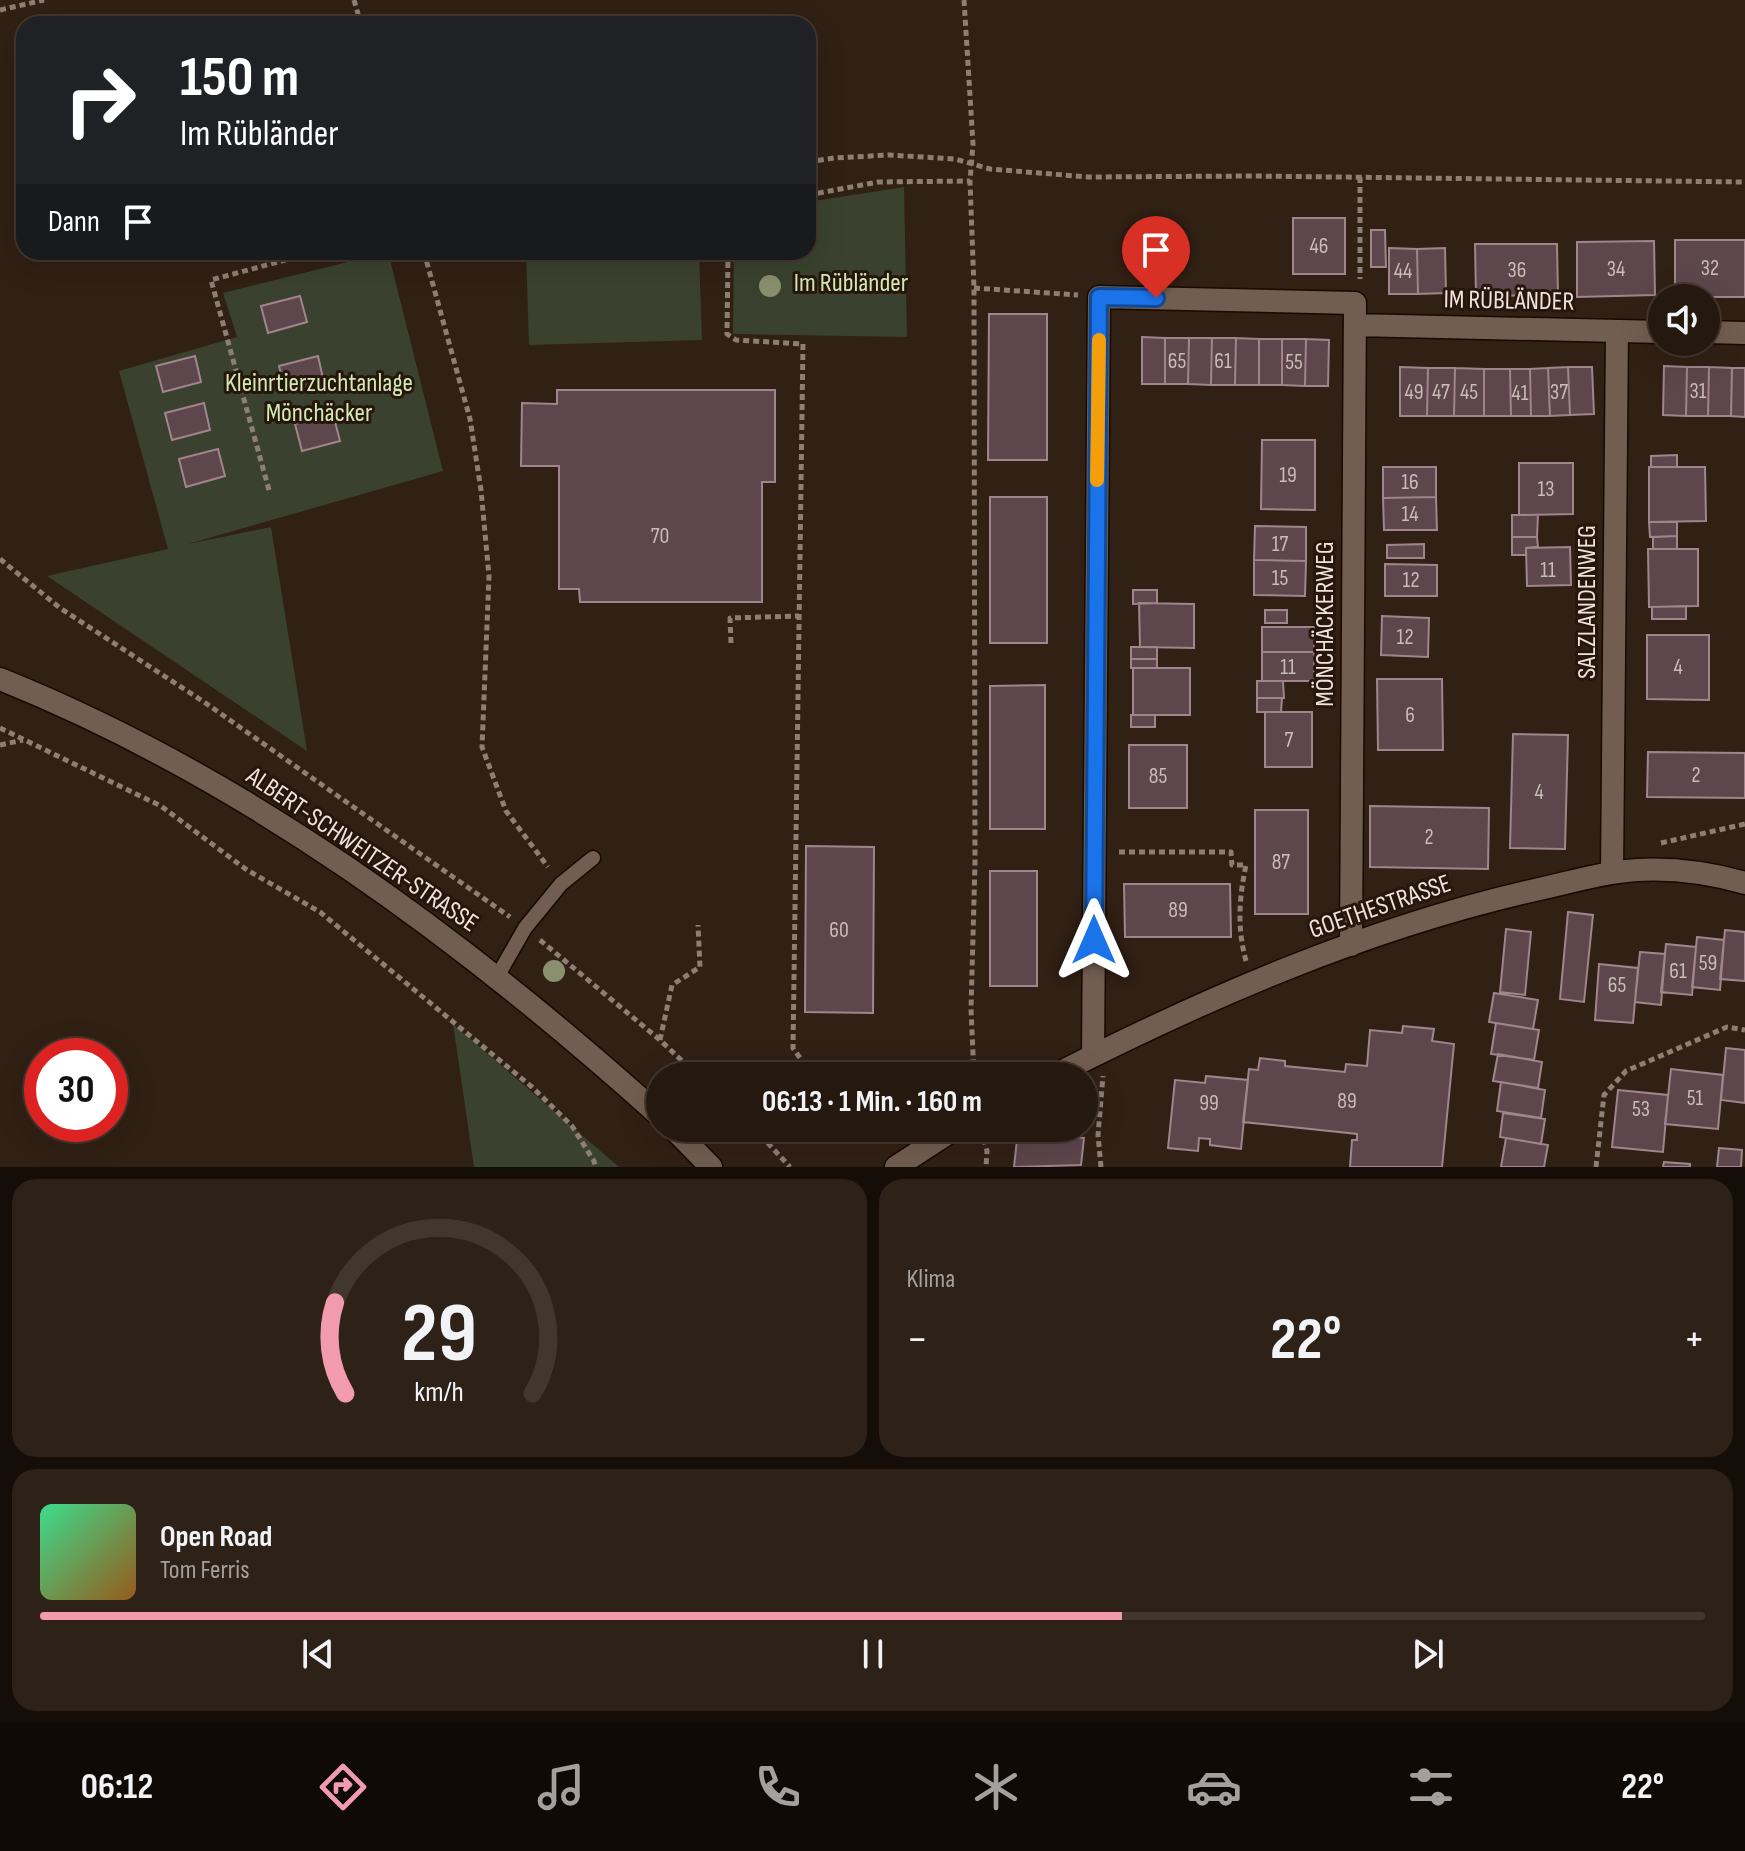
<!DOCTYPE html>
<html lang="de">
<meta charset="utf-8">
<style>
body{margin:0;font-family:"Sofia Sans Condensed",sans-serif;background:#2d2118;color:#f1f3f6;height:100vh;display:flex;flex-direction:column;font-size:30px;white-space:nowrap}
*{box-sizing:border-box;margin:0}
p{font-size:26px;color:#a3a09e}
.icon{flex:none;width:44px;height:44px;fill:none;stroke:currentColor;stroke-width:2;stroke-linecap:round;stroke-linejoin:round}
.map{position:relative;height:1167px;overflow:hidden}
.details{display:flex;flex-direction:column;gap:12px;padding:12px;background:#140d08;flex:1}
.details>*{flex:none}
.banner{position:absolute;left:16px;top:16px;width:800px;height:244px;border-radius:24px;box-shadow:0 8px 32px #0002,0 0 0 2px #42372f;background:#202124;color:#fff;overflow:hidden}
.controls{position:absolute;left:1648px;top:284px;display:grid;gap:16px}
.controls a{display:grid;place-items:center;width:72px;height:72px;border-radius:50%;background:#25180f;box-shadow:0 8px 32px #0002,0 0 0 2px #42372f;font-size:40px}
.speed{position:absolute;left:24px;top:1038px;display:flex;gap:16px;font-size:40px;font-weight:700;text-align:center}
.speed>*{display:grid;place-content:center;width:104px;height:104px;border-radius:50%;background:#25180f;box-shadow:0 8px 32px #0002,0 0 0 2px #42372f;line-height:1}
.speed .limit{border:12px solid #d22;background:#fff;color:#111}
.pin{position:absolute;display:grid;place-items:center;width:68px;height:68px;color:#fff;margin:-82px -34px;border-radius:50% 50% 50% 0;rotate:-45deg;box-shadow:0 0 8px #0007}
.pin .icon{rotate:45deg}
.me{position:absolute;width:88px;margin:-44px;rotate:0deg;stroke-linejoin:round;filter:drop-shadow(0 0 6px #0008)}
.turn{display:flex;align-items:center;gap:28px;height:168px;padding:0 32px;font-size:36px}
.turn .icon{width:104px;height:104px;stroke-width:2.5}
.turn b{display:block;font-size:56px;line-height:68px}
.then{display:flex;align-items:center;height:76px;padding:0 32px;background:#0003;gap:16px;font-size:30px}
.big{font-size:60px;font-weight:700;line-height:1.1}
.details .widget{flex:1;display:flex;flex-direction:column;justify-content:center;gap:12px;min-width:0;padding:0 28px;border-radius:24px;background:#2d2118}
.details .dial{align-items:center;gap:0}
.dial svg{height:208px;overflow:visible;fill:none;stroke:#42372f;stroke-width:7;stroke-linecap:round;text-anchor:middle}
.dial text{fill:#f1f3f6;stroke:none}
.song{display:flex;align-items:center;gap:24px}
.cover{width:96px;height:96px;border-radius:12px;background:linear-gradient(135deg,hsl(150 70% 55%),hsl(30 70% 35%))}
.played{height:8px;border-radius:4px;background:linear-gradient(90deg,#f29aae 65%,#42372f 65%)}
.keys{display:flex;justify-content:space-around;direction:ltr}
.heat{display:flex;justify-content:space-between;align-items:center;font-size:44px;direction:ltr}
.details .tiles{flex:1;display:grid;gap:12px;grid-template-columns:1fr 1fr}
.widget:last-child{grid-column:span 2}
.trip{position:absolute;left:646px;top:1062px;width:452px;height:80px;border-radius:40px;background:#25180f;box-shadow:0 8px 32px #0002,0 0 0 2px #42372f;font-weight:700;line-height:80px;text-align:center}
.tabs{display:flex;height:128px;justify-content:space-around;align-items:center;background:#0f0a06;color:#a3a09e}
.tabs .icon{width:56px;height:56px}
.tabs .selected{color:#f29aae}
.tabs b{font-size:36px;color:#f1f3f6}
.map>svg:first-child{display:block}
.green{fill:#3a422f}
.building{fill:#5d464c;stroke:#a0858c;stroke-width:2}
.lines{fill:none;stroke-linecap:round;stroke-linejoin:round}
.service-casing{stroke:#180901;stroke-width:17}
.minor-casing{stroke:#180901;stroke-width:25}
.tertiary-casing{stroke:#180901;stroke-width:25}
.path{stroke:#8e7f75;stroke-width:5;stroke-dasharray:6 4;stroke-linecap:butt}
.service{stroke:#725e50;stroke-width:14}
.minor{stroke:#725e50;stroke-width:22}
.tertiary{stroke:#725e50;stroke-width:22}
.tree{fill:#8a8f6d}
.route-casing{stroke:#114b97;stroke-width:20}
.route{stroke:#1a73e8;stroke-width:14}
.slow{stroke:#f59e0b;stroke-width:14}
.labels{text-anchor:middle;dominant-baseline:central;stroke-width:6;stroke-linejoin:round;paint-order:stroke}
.number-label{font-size:22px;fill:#cabcb7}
.park-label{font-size:26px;fill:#d2e9b5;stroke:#26160b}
.street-label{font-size:26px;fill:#efe3db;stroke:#26160b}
</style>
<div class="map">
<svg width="1745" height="1167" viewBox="0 0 1745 1167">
<rect width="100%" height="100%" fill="#312014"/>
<path class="green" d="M904 187 907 337 733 334 734 252H808V202Z
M388 252 443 471 188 544 271 527 307 751 47 576 168 549 119 371 237 337 223 293Z
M526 252H699L702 340 529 345Z
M453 1024 619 1167H474Z"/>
<path class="building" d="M1293 218H1345V274H1293Z
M1371 230H1385L1386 267H1371Z
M1675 240H1745V297H1675Z
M1654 241 1655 295 1577 297V242Z
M1475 244H1557L1558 295 1476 296Z
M1389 248 1417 249 1418 294H1389Z
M1445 248 1446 293 1418 294 1417 249Z
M94 252H125L96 260Z
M300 296 307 322 268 333 261 306Z
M989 314H1047V460H988Z
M1142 337 1165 338V384H1142Z
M1165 338H1189L1188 384H1165Z
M1189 338H1212L1211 385 1188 384Z
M1212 338H1236L1235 385H1211Z
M1236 338 1259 339V385H1235Z
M1259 339H1282V385H1259Z
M1282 339H1306L1305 386 1282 385Z
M1306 339 1329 340 1328 386H1305Z
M195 356 201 382 163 392 156 366Z
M318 356 324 383 286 393 279 366Z
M1664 366 1687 367 1686 416 1663 415Z
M1400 367 1428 368 1427 416H1400Z
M1568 367H1592L1594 414 1570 415Z
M1568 367 1570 415 1550 416 1548 368Z
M1687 367H1709L1708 416H1686Z
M1709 367 1732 368 1731 416H1708Z
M1428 368H1455L1454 416H1427Z
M1455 368 1484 369V416H1454Z
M1548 368 1550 416H1531L1530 369Z
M1732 368H1745V417L1731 416Z
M1484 369H1510L1511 416H1484Z
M1510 369H1530L1531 416H1511Z
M557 390H775V482H762V602H580L579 589H559V466H521L522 403 557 404Z
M204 403 210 430 172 440 165 413Z
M333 414 340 441 302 451 295 424Z
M1262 440H1315V510L1261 509Z
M218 449 225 476 186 487 179 459Z
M1677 455V467H1651V456Z
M1519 463H1573V514L1519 515Z
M1383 467H1436V497L1383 498Z
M1649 467H1705L1706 521 1649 522Z
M990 497H1047V643H990Z
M1436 497 1437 530H1384L1383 498Z
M1512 515H1538L1537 537H1512Z
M1649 522H1677V536L1650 537Z
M1255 526 1306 527V561L1254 560Z
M1677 536V549H1653V537Z
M1512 537H1537L1538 547 1526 548V555H1512Z
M1424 544V558H1387V545Z
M1570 547 1571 585 1527 586 1526 548Z
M1648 549H1698V606L1649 607Z
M1254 560 1306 561 1305 596 1254 595Z
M1385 564 1437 565V596H1385Z
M1133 590H1157V603L1133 604Z
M1139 603 1194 604V648L1140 647Z
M1686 606V619H1652V607Z
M1265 610H1287V623H1265Z
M1382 616 1429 618 1428 657 1381 655Z
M1262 627H1314V652H1262Z
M1647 635H1709V700L1647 699Z
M1131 647H1157V659H1131Z
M1262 652H1314V681H1262Z
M1131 659H1157V668H1131Z
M1133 668H1190V715H1133Z
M1377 679H1442L1443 750H1378Z
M1257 681H1283L1284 698H1257Z
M1045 685V829H990V686Z
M1257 698H1282L1281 712H1257Z
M1265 712H1312V767H1265Z
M1131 715H1155V727H1131Z
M1513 734 1568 735 1565 849 1510 848Z
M1129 745H1187V808H1129Z
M1648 752 1745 753V798L1647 797Z
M1370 806 1489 808 1488 869 1370 867Z
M1255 810H1308V914H1255Z
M806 846 874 847 873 1013 805 1012Z
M990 871H1037V986H990Z
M1124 884H1230L1231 937H1125Z
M1568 912 1593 915 1584 1002 1560 999Z
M1506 929 1531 932 1525 995 1500 992Z
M1725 930 1745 932V981L1720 979Z
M1697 937 1724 940 1720 990 1692 987Z
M1666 944 1696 947 1692 995 1661 992Z
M1640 952 1665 954 1661 1005 1635 1002Z
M1599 964 1638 968 1633 1023 1595 1020Z
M1494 993 1538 1000 1533 1029 1489 1022Z
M1496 1023 1539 1030 1534 1060 1491 1054Z
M1403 1026 1434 1029 1432 1041 1454 1044 1442 1167H1350L1352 1140H1357V1134L1243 1122 1249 1069 1258 1070 1260 1058 1285 1061V1066L1345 1072 1346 1064 1367 1066 1370 1030 1402 1033Z
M1726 1048 1745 1050V1103L1721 1100Z
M1498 1054 1542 1062 1538 1088 1493 1081Z
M1671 1069 1723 1075 1718 1129 1665 1124Z
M1206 1076 1248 1080 1241 1149 1210 1145V1139L1199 1138 1198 1151 1168 1148 1175 1080 1205 1083Z
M1501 1082 1545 1090 1541 1118 1497 1111Z
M1618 1090 1668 1095 1663 1152 1612 1147Z
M1503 1113 1545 1119 1541 1144 1500 1137Z
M1018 1130 1084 1138 1081 1165 1014 1167Z
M1506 1138 1548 1145 1544 1167H1501Z
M1719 1148 1742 1150 1741 1167H1717Z
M1664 1162 1690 1164V1167H1663Z"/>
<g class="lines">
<g class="service-casing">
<path id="service" d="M497 977 525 928 561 884 593 858"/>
</g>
<g class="minor-casing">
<path id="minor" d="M1355 325 1662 332
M1706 332 1745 333
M1612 873 1617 331
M1093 1056 1099 297 1355 303 1351 945
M1053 1076C1206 998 1367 928 1535 890 1568 883 1603 872 1637 870 1674 868 1710 873 1745 883
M896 1167 956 1128"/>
</g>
<g class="tertiary-casing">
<path id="tertiary" d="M0 679C246 778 464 940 660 1116
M673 1128 711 1167"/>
</g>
<path class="path" d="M354 0 361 24
M964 0 973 144 970 181 974 288 975 863 971 1009 974 1076
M0 10 44 0
M808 162 834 158 889 155 955 159 990 169 1088 177 1254 176 1745 182
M1360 177V279
M808 195 878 182 970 181
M424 252 470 419 481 490 489 576 482 747 506 811 548 867
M728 252 727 334 736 340 803 344 793 1048 812 1075
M974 288 1078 295
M269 490 211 280 315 252
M0 559 60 608 204 702 510 917
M731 643 730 618 799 616
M0 728 161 806 247 870 320 912 532 1087 572 1126 594 1161 595 1167
M0 745 23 740
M1661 843 1745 824
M1119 852H1231L1232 865H1246C1239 898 1237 928 1246 961
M540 940 660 1040 698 1076
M660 1040 672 985 700 967 698 925
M754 1128 790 1167
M981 1129 987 1151 986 1167
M1101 1167 1098 1135 1103 1076
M1596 1167 1604 1095 1626 1071 1727 1027 1745 1030"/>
<use href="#service" class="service"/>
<use href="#minor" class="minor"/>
<use href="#tertiary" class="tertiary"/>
</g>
<g class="tree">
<circle cx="770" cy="286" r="11"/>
<circle cx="554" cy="971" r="11"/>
</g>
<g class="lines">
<g class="route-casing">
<path id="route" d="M1094 940 1099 297 1156 298"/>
</g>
<use href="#route" class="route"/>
<path class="slow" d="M1097 480 1099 340"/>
</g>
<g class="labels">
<g class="number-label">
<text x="1319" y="246">46</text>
<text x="1710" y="268">32</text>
<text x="1616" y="269">34</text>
<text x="1517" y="270">36</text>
<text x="1403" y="271">44</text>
<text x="1177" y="361">65</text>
<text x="1223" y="361">61</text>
<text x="1294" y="362">55</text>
<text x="1698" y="391">31</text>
<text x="1414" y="392">49</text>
<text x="1441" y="392">47</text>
<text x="1469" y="392">45</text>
<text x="1559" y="392">37</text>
<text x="1520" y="393">41</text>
<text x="1288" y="475">19</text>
<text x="1410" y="482">16</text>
<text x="1546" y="489">13</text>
<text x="1410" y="514">14</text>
<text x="660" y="536">70</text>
<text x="1280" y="544">17</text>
<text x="1548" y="570">11</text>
<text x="1280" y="578">15</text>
<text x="1411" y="580">12</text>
<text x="1405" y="637">12</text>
<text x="1288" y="667">11</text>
<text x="1678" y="667">4</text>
<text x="1410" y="715">6</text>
<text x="1289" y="740">7</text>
<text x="1696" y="775">2</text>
<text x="1158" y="776">85</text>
<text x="1539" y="792">4</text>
<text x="1429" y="837">2</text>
<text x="1281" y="862">87</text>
<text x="1178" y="910">89</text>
<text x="839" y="930">60</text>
<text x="1708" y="963">59</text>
<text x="1678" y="971">61</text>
<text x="1617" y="985">65</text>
<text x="1695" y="1098">51</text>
<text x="1347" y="1101">89</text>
<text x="1209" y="1103">99</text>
<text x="1641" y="1109">53</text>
</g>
<g class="park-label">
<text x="851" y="283">Im Rübländer</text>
<text x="319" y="383">Kleinrtierzuchtanlage<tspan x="319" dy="30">Mönchäcker</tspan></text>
</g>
<g class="street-label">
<text transform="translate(1509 301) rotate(1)">IM RÜBLÄNDER</text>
<text transform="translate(1587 602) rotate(-90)">SALZLANDENWEG</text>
<text transform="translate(1325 624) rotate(-90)">MÖNCHÄCKERWEG</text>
<text transform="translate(362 850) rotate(34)">ALBERT-SCHWEITZER-STRASSE</text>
<text transform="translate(1380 907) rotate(-19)">GOETHESTRASSE</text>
</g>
</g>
</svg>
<div class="controls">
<a><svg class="icon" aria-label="sound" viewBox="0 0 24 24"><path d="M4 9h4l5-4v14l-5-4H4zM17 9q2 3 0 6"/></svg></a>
</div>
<div class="speed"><div class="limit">30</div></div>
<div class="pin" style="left:1156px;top:298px;background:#d93025"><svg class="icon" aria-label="arrive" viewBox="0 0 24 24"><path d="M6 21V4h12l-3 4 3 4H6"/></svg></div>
<svg class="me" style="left:1094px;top:940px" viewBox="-20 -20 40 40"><path d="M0-17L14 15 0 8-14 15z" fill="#1a73e8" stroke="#fff" stroke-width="4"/></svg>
<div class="trip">06:13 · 1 Min. · 160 m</div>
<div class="banner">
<div class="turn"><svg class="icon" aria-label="right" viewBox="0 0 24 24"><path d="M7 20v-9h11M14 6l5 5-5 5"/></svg><div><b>150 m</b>Im Rübländer</div></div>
<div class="then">Dann<svg class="icon" aria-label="arrive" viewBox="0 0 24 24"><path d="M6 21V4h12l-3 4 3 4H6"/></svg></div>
</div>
</div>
<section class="details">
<div class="tiles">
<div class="widget dial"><svg viewBox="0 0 100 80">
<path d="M14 69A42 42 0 1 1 86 69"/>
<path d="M14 69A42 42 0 0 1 10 34" stroke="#f29aae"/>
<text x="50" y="56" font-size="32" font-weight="700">29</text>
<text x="50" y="72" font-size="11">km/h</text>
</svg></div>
<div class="widget"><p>Klima</p>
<div class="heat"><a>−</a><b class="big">22°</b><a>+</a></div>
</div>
<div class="widget">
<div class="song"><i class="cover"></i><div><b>Open Road</b><p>Tom Ferris</p></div></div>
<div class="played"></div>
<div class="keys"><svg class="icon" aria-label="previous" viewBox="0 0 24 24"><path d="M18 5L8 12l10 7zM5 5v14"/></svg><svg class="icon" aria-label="pause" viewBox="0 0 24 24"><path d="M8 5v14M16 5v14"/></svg><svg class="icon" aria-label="next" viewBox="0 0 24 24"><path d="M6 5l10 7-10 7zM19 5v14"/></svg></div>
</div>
</div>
</section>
<nav class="tabs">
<b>06:12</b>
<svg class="icon selected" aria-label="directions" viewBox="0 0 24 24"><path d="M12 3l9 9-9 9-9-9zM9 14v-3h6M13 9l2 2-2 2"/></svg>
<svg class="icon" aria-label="music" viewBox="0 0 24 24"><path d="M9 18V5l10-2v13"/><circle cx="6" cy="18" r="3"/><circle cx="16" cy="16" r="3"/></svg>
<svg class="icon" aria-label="phone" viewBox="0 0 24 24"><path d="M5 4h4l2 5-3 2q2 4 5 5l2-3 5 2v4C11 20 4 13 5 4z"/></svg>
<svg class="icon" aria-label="climate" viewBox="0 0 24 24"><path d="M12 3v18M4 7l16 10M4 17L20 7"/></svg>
<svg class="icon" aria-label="car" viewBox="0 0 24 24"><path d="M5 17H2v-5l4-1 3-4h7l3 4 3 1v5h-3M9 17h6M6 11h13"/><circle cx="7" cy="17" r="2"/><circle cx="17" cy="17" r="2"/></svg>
<svg class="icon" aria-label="filters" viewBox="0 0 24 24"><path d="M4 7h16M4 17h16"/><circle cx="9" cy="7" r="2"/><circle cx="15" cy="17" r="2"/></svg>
<b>22°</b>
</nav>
